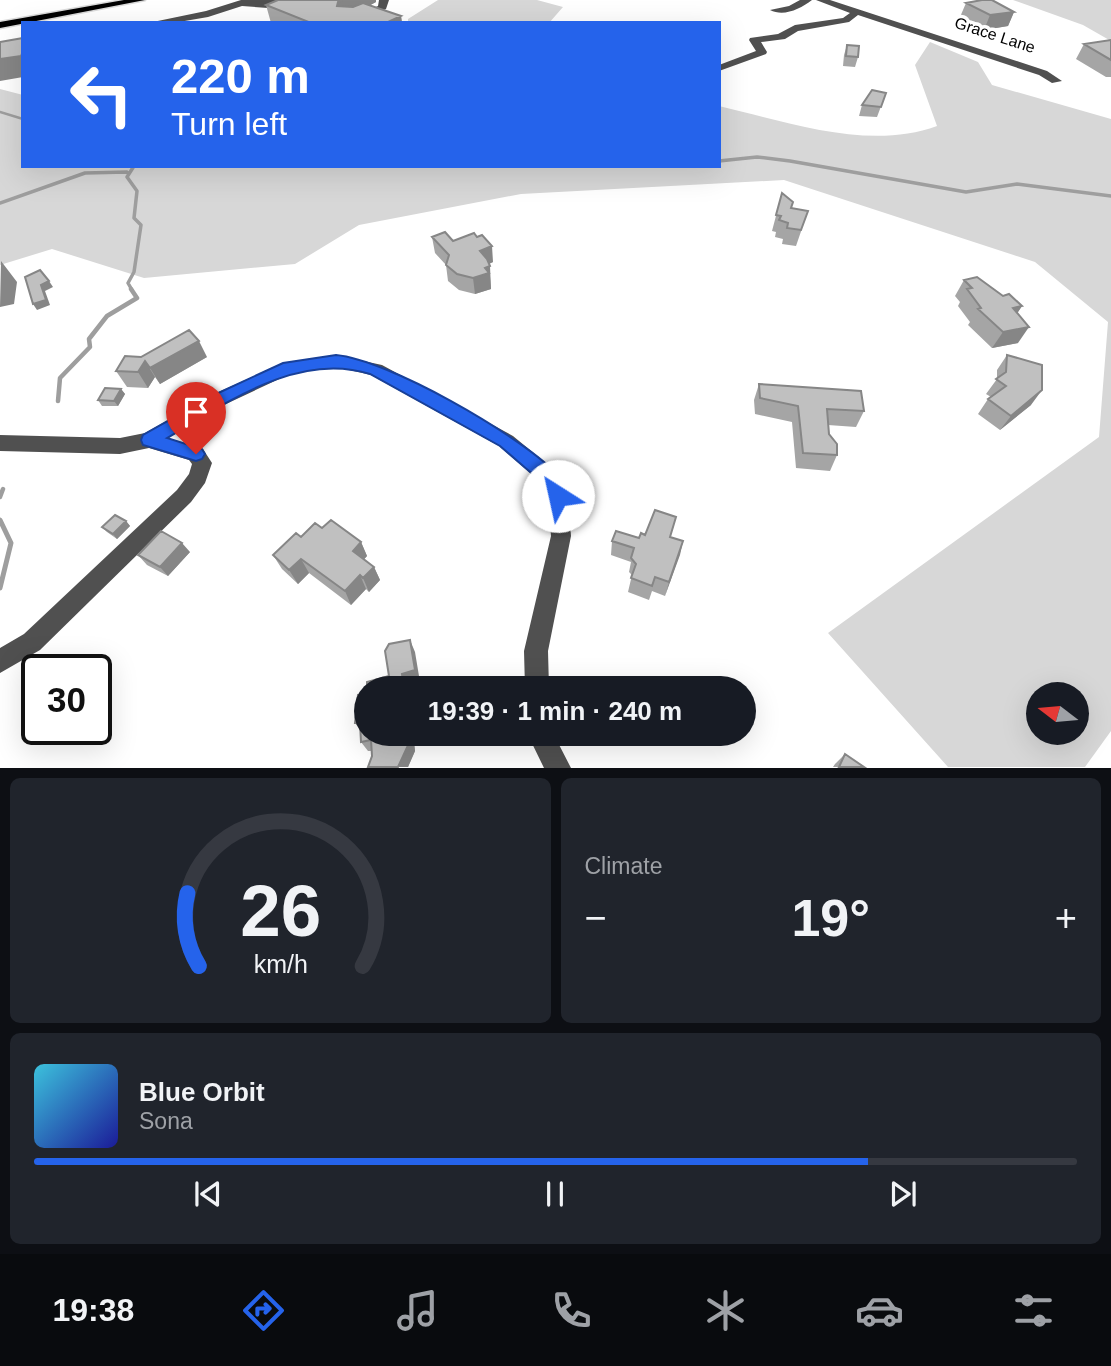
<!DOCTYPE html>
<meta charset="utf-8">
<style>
body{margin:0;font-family:Helvetica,sans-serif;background:#20242c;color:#f1f3f6;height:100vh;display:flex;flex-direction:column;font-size:26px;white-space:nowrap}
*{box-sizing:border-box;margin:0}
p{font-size:23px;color:#9ea1a6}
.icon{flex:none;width:38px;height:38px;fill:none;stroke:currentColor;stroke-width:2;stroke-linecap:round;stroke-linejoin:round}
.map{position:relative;height:768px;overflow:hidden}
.side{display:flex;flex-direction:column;gap:10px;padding:10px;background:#0d0f14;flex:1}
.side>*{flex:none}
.banner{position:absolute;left:21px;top:21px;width:700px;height:147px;border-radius:0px;box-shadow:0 7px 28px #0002;background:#2563eb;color:#fff;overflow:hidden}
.needle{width:46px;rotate:286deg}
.fabs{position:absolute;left:1026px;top:682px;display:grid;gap:14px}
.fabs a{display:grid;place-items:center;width:63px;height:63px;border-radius:50%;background:#171b24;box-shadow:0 7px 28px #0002;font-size:35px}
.speed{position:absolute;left:21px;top:654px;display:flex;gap:14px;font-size:35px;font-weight:700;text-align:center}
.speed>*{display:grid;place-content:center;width:91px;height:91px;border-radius:50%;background:#171b24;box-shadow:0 7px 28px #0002;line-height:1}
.speed .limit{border:4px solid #111;border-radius:10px;background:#fff;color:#111}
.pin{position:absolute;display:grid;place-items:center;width:60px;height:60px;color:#fff;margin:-72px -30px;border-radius:50% 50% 50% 0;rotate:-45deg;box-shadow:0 0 7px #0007}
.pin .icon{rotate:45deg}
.me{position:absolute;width:77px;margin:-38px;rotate:325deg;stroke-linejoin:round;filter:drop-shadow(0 0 5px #0008)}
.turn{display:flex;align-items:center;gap:24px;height:147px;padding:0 35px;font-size:32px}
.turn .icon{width:91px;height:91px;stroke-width:2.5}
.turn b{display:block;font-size:49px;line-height:60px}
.big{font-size:52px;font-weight:700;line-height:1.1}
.side .card{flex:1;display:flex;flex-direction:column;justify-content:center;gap:10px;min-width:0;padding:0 24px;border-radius:10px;background:#20242c}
.side .dial{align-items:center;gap:0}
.dial svg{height:182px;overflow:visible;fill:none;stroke:#363941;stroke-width:7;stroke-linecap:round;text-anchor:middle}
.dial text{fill:#f1f3f6;stroke:none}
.song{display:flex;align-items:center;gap:21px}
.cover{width:84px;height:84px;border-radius:10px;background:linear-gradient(135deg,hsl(190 70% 55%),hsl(240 70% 35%))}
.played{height:7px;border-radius:4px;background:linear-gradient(90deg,#2563eb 80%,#363941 80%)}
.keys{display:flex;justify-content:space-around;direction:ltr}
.heat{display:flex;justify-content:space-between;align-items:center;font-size:38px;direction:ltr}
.side .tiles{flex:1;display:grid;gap:10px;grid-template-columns:1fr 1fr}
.card:last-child{grid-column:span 2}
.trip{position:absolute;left:354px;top:676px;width:402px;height:70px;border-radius:35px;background:#171b24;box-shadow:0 7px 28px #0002;font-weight:700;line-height:70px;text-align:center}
.dock{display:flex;height:112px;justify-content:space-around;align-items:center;background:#090b0e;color:#9ea1a6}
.dock .icon{width:49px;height:49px}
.dock .on{color:#2563eb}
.dock b{font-size:32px;color:#f1f3f6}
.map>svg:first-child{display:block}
.green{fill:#d7d7d7;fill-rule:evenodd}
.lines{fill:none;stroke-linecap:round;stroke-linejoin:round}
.stream-far3{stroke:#9e9e9e;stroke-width:2.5}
.stream-far2{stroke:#9e9e9e;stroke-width:3.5}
.stream-far1{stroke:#9e9e9e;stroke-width:4.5}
.stream{stroke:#9e9e9e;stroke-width:5}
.major-casing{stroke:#dbdbdb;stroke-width:3}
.minor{fill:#505050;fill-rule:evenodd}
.major{fill:#000;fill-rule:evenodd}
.wall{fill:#a5a5a5}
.shaded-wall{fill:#868686}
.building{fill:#c0c0c0;stroke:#868686;stroke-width:2}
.route{fill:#2563eb;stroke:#184099;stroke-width:2}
.labels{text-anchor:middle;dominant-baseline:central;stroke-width:7;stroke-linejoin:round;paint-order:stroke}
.far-street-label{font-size:16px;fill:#000;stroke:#fff}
</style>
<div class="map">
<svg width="1111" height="768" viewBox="0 0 1111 768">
<rect width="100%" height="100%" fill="#fff"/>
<path class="green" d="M438 0H537L563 7 549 23H408V19Z
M1013 0H1111V41L1083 25Z
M930 42 978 62 992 85 1111 119V731L1085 767H948L828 633 1099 437 1108 322 1035 262 784 180 521 194 359 225 295 264 144 278 52 249 0 265V89L23 95V166H719V106C788 122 869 151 937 126L915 65ZM1038 695H1076V733H1038Z"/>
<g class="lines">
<path class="stream-far3" d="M0 112 23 119"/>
<path class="stream-far2" d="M719 161 757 157 790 161 966 192 1017 184 1111 196
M0 203 85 173 127 172
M132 290 128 283 134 272 141 225 134 218 137 191 127 177 134 166"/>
<path class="stream-far1" d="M58 401 60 378 90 347 89 339 107 316 137 298 131 289
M0 497 3 489"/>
<path class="stream" d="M0 520 11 543 0 588"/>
<g class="major-casing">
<path id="major" d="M124 0H145L0 28V22Z"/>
</g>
<path class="minor" d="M241 0H305L268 8 242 6 208 17 173 23H148L206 11Z
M379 0H389L386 9 357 23H343L378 6Z
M800 0H812C800 9 784 17 770 10L789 6Z
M816 0H830L1047 71 1062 81 1052 83 1039 75 858 15 849 22 798 31 785 39 761 42 767 52 766 54 719 71V65L756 51 749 40 750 38 778 34 795 25 843 18 850 13Z
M336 355 382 365 513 436 558 473 568 496 571 536 548 651 549 688H525L524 651 551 536 548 496 543 484 499 446 371 375 336 367 292 373 226 404 168 438 203 449 212 463 205 483 191 502 40 650 0 673V648L24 634 177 490 189 474 192 464 189 460 149 448 120 454 0 451V435L120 438 145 433 214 394 283 363Z
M527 733H553L571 768H544Z"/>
<use href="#major" class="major"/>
</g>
<path class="wall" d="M376 2 370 5 401 16 402 23H271L266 5Z
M966 3 1014 12 1008 26 984 30 960 17Z
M1111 40V77H1106L1076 59 1084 44Z
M847 45 858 57 855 67 843 66 844 55Z
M886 93 877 117 859 116 862 105Z
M782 193 791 208 808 211 796 246 782 244 783 239 775 237 776 232 772 231Z
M432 237 453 241 493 262 489 264 491 289 475 294 459 290 448 281 446 265 435 253Z
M964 280 1003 296 1022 306 1017 313 1018 343 992 348 968 325 970 322 958 306 960 302 955 296Z
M1007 355 1031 405 1000 430 978 414 988 399 991 397 986 394 997 379V370Z
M141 357H207L160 384 155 377 148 388 127 387 116 371Z
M759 384 864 411 856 427 828 425 829 434 837 455 830 471 796 468 792 422 755 414 754 400Z
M121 389 125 394 118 406H102L98 400Z
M126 521 130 526 117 539 107 532 102 527Z
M322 528 361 542 367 556 364 559 374 567 380 580 369 592 366 589 351 605 309 573 298 584 282 569 273 555 301 537Z
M645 535 671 537 683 541 665 596 652 591 649 600 628 592 632 575 629 572 631 562 611 555 612 541 639 538Z
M190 552 168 576 147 565 138 555Z
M366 694V733H413L415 751 408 767H368L372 756V751H368L361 742V731L355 723Z
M845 754 864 767H833L835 764Z"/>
<path class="shaded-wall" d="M342 0H376V2L342 21 337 6 338 2Z
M1014 12 1008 26 984 30 990 15Z
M401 16 402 23H386Z
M23 51V77L0 81V59Z
M492 246 493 262 481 267 480 251Z
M1 261 17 282 14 304 0 307Z
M490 266 491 289 475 294 473 278 485 268Z
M49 281 53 287 45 291 50 305 37 310 33 304 41 285Z
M1022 306 1011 323 1013 308Z
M1029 327 1018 343 992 348 1003 332Z
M199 341 207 357 160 384 150 368Z
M145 361 155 377 148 388 138 372Z
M121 389 125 394 118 406 114 401Z
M1042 390 1031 405 1000 430 1011 416Z
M126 521 130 526 117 539 113 534Z
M683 541 680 555 665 596 669 582Z
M361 542 367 556 359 565 353 551Z
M182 543 190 552 168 576 160 567Z
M301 559 309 573 298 584 289 570Z
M374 567 380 580 369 592 363 578Z
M360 575 366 589 351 605 345 591Z
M410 640 415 652 420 682 407 685 408 688H404L402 674Z
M409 733H413L415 751 408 767H398Z"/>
<path class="building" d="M278 0H342L338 2 337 6 353 7 363 3 401 16 386 23H311L266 5Z
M982 0H992L1014 12 990 15 966 3Z
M23 38V51L21 56 0 59V42Z
M1111 40V60L1084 44Z
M847 45 859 46 858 57 846 56Z
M872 90 886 93 881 107 862 105Z
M782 193 793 202 791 208 808 211 801 230 787 228 788 223 779 220 781 216 776 215Z
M445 232 453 241 474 233 477 237 482 235 492 246 480 251 487 259 490 266 485 268 489 273 473 278 457 274 446 265 449 255 432 237Z
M40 270 49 281 41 285 46 300 33 304 25 277Z
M977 277 1003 296 1009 294 1022 306 1013 308 1029 327 1003 332 978 309 981 308 967 289 972 288 964 280Z
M189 330 199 341 150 368 145 361 138 372 116 371 125 356 141 357Z
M1007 355 1042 365V390L1011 416 988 399 1006 386 996 379 1006 372Z
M759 384 861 391 864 411 827 409 829 434 837 444V455L803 453 798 406 760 398Z
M105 388 121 389 114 401 98 400Z
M655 510 676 517 670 537 683 541 669 582 655 577 652 586 631 578 636 564 631 558 634 548 612 541 616 531 639 538 641 533 645 535Z
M115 515 126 521 113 534 102 527Z
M331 520 361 542 353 551 374 567 363 578 360 575 345 591 301 559 289 570 273 555 296 533 301 537 315 523 322 528Z
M161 531 182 543 160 567 138 555Z
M410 640 415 670 402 674 404 688H367V682L389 676 385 651 389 644Z
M366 694V733H409L410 741 398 767H368L372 756 371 740 361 742 360 723H355L358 695Z
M845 754 864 767H839Z"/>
<path class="route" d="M336 355C389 360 517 434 555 472 561 478 564 488 567 496L564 502H551L544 484 500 446 370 374C298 351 227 403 167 438L202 449 205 454 202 459 196 461 143 445 141 440 143 435 214 395 283 363Z"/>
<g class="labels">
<g class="far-street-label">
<text transform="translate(995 35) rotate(18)">Grace Lane</text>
</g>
</g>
</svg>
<div class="fabs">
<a><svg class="needle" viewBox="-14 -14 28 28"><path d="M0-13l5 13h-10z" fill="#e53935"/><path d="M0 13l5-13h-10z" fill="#9ea1a6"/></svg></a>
</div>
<div class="speed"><div class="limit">30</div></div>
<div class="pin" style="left:196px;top:454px;background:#d93025"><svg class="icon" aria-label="arrive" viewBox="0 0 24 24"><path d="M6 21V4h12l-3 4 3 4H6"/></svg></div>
<svg class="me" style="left:558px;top:496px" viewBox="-20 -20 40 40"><circle r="19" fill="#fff"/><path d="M0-13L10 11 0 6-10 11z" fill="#2563eb"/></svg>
<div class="trip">19:39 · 1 min · 240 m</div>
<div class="banner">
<div class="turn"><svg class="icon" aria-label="left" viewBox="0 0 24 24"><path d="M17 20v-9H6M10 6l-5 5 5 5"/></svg><div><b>220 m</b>Turn left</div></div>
</div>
</div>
<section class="side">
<div class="tiles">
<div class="card dial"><svg viewBox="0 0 100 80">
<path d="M14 69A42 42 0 1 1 86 69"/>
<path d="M14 69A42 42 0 0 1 9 37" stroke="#2563eb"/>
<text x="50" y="56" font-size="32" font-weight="700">26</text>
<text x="50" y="72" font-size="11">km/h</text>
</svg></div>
<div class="card"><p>Climate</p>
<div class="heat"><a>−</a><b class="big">19°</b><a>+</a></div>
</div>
<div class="card">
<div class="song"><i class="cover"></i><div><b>Blue Orbit</b><p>Sona</p></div></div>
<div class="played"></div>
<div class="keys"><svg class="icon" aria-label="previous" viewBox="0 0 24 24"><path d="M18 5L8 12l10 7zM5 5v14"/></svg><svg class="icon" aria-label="pause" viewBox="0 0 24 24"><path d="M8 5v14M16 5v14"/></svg><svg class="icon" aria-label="next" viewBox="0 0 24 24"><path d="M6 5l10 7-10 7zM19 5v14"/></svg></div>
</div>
</div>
</section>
<nav class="dock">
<b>19:38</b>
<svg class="icon on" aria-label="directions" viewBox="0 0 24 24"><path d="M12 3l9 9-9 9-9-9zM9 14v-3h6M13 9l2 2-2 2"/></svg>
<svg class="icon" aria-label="music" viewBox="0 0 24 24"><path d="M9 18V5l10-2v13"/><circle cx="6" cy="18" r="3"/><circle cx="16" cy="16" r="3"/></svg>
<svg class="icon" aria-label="phone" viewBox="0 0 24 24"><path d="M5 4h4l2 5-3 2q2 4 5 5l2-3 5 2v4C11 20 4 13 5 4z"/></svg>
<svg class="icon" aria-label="climate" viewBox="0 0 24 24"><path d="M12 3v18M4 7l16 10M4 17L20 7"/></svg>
<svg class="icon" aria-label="car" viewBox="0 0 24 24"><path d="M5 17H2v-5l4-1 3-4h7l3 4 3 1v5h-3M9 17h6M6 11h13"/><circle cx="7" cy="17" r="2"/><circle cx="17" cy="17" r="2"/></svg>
<svg class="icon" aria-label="filters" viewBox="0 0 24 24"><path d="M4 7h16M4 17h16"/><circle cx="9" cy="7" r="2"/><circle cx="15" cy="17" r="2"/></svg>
</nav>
